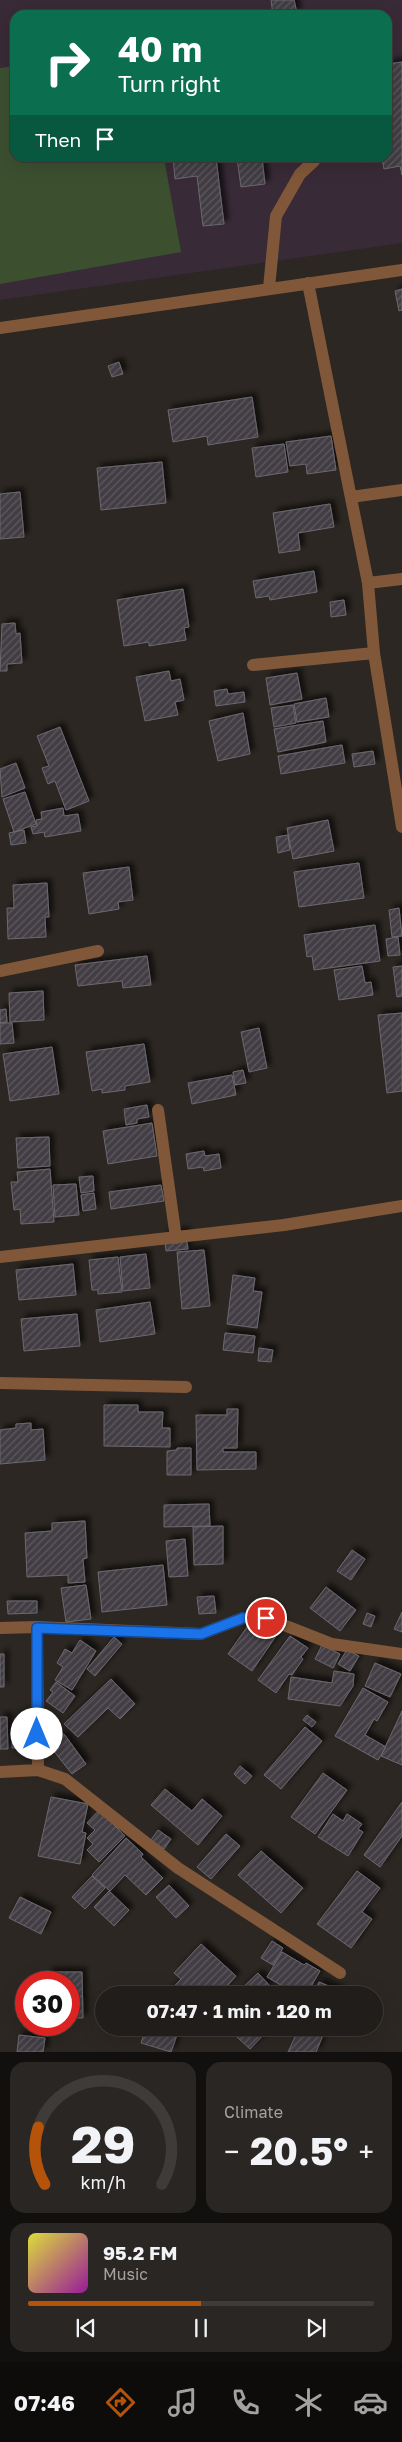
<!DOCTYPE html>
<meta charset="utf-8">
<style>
body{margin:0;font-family:"Golos Text",sans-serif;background:#292623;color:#f1f3f6;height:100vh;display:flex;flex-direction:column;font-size:19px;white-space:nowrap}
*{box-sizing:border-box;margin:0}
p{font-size:16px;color:#a2a2a2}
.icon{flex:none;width:28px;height:28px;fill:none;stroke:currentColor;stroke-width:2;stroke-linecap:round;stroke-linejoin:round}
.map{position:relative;height:2052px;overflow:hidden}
.side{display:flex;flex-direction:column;gap:10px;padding:10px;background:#12100e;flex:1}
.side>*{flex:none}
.guide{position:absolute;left:10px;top:10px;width:382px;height:152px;border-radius:15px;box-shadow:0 5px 20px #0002,0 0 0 1px #3e3b39;background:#0b6e4f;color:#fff;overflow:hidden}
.speed{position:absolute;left:15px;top:1971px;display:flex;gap:10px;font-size:25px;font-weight:700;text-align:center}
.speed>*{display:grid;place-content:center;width:65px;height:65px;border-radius:50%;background:#211d1a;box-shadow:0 5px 20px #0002,0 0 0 1px #3e3b39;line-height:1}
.speed .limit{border:8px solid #d22;background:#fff;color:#111}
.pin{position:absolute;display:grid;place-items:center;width:42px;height:42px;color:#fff;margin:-21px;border:2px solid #fff;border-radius:50%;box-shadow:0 1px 5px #0007}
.me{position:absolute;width:55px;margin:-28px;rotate:0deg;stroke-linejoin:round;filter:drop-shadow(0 0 4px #0008)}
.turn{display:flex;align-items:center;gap:18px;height:105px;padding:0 25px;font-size:22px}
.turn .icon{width:65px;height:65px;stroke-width:2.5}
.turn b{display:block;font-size:35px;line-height:42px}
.then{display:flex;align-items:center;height:48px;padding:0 25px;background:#0003;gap:10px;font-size:19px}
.big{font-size:38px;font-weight:700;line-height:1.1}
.side .tile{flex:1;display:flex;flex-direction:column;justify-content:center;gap:8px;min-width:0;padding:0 18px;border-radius:15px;background:#292623}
.side .dial{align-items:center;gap:0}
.dial svg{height:130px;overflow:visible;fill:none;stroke:#3e3b39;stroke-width:7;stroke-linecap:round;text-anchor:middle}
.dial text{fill:#f1f3f6;stroke:none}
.song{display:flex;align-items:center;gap:15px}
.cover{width:60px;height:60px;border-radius:8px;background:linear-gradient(135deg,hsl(60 70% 55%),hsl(300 70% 35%))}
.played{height:5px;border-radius:2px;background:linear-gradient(90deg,#b45309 50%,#3e3b39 50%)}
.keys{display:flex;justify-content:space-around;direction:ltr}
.heat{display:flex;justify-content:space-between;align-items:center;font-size:28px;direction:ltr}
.side .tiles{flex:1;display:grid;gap:10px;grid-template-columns:1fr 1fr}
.tile:last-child{grid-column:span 2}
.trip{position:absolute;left:95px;top:1986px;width:288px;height:50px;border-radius:25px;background:#211d1a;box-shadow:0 5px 20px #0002,0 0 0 1px #3e3b39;font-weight:700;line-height:50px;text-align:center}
.tab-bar{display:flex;height:80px;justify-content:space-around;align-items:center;background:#0d0c0a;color:#a2a2a2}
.tab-bar .icon{width:35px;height:35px}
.tab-bar .on{color:#b45309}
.tab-bar b{font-size:22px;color:#f1f3f6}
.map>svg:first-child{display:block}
.education{fill:#382a36;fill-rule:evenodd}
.pitch{fill:#3c5030}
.building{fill:url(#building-hatch);stroke:#6c686f;filter:url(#shadow)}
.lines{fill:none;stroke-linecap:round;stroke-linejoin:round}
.minor{stroke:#805839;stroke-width:12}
.route-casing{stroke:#114b97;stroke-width:12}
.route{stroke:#1a73e8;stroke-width:9}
</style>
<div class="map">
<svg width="402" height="2052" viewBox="0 0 402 2052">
<defs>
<pattern id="building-hatch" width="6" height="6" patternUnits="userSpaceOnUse" patternTransform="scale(1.25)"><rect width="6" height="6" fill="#423e44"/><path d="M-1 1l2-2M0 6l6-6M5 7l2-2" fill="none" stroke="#5d595e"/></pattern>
<filter id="shadow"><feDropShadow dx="4.5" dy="-4.5" stdDeviation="2.5" flood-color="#0009"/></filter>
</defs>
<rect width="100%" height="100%" fill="#2c2722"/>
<path class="education" d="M0 0H402V243L0 300ZM15 15H388V158H15Z"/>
<path class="pitch" d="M15 66V158H164L181 252 0 284V68Z"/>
<path class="building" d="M271 0H294L297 13 273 15Z
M402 62V175L400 166 384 169 382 158H388V64Z
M173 158H216L224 224 203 226 197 176 175 179Z
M237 158H262L265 184 241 187Z
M402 289V310L399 311 395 291Z
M119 362 123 374 112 377 108 366Z
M252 397 258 437 208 445 207 436 173 442 168 410Z
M331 436 336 470 307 474 306 464 290 466 286 442Z
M284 444 288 472 256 477 252 448Z
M162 462 166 503 101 510 97 468Z
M20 492 24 537 0 539V494Z
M330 504 334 527 298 533 300 550 279 553 273 513Z
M314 571 317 592 270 600 269 596 256 598 253 581Z
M183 589 189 627 184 628 186 640 149 646V642L124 646 117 600Z
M344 600 346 615 331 617 330 602Z
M15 623 16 634 20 633 22 663 7 664V671H0L2 624Z
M169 671 171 681 180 679 184 700 175 702 178 715 145 721 136 677Z
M297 673 302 699 270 705 266 678Z
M227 689 228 694 244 692 245 702 216 706 214 691Z
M326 698 329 717 297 722 294 704Z
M293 705 296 723 274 727 271 708Z
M243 713 250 754 218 761 209 721Z
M323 721 326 742 278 752 274 729Z
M60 727 89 801 66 810 55 781 48 784 42 768 49 766 37 736Z
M342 745 345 763 281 774 278 756Z
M373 751 375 764 354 767 352 754Z
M16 763 25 788 2 797 0 769Z
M25 792 36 824 14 832 3 799Z
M63 808 64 816 78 814 81 831 45 837 44 832 33 834 31 827 37 826 36 820 42 819 41 812Z
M328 820 334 851 293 859 287 828Z
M24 830 26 843 11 845 9 833Z
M288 835 290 850 278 853 276 837Z
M359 863 364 898 299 907 294 872Z
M129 867 133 900 118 902 119 909 89 914 83 873Z
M47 883 49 917H45L46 937 8 939 7 908H14L13 885Z
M399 908 402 936 392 937 389 910Z
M375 925 380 961 314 970 312 956 307 957 304 935Z
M398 937 400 955 388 956 386 939Z
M147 956 151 985 123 988 122 981 78 986 75 965Z
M362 966 365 983 371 982 373 995 339 1000 334 970Z
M402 966V996L397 997 393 967Z
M43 991 44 1020 10 1022 9 993Z
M6 1009 7 1022 0 1023V1010Z
M402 1013V1091L387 1093 378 1015Z
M0 1023H12L14 1043 0 1044Z
M259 1028 267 1068 249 1072 241 1032Z
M144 1044 150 1082 125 1086V1090L102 1093V1089L92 1091 86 1052Z
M52 1047 59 1094 10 1101 3 1054Z
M243 1070 246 1083 235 1085 233 1072Z
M232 1075 236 1095 192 1104 188 1083Z
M147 1105 149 1117 137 1119V1123L126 1125 124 1109Z
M152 1123 157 1156 108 1164 103 1131Z
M49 1137 50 1166 18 1168 16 1138Z
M204 1151 205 1156 219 1154 221 1168 204 1171 203 1167 188 1169 186 1154Z
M50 1169 54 1222 21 1224 20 1209 14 1210 11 1182H18L17 1172Z
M93 1176 94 1191 81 1193 79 1177Z
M76 1184 79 1215 55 1217 53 1185Z
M161 1185 164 1201 111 1209 109 1192Z
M94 1193 96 1209 83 1211 81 1195Z
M185 1231 188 1249 166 1251 164 1234Z
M204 1250 210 1306 182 1309 177 1252Z
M146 1254 150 1288 123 1291 120 1257Z
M118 1257 122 1292 98 1294V1290H92L89 1260Z
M73 1264 76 1295 19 1300 16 1270Z
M233 1275 255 1278 253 1291 262 1292 257 1328 227 1324Z
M150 1302 155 1334 100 1342 96 1310Z
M77 1314 80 1346 24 1351 21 1319Z
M225 1333 255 1336 253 1353 223 1350Z
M259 1348 273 1350 271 1362 258 1361Z
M104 1405H138V1412H163L162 1428H170V1447L104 1446Z
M227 1409H238L237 1448H223V1452H256V1469L197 1470 196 1415H227Z
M31 1423V1430L43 1429 45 1460 0 1464V1430L16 1428V1424Z
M177 1448H191V1475H167V1451L177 1450Z
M209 1504 210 1526 164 1527V1505Z
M85 1521 87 1558 83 1559 85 1582 68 1583V1575L27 1577 25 1533 52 1531V1523Z
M223 1526V1564L194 1565 193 1527Z
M185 1539 188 1576 169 1577 166 1541Z
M352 1550 365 1559 351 1580 337 1571Z
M163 1565 167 1605 102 1612 98 1572Z
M86 1585 91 1619 66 1622 61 1588Z
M326 1587 356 1610 340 1631 310 1608Z
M214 1596 216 1613 199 1614 197 1597Z
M7 1601H37V1613L8 1614Z
M402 1612V1632L394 1629Z
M367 1613 375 1616 371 1627 363 1624Z
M252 1620 276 1636 252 1671 228 1654Z
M290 1636 308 1648 301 1657 303 1659 292 1675 289 1674 276 1693 258 1680Z
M114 1637 122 1644 95 1676 87 1669Z
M80 1640 96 1651 72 1690 55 1680 63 1667 57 1663 65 1649 72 1653Z
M322 1645 340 1654 333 1668 315 1659Z
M347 1650 359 1656 350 1671 338 1664Z
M0 1654H4V1687H0Z
M375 1663 401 1674 390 1697 365 1686Z
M334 1671 354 1674 353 1686 340 1706 288 1699 291 1677 332 1683Z
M111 1679 135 1704 120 1719 108 1708 78 1737 64 1724Z
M56 1682 75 1696 63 1713 46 1701 53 1692 50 1690Z
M363 1688 388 1702 377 1721 374 1719 365 1735 386 1747 378 1760 335 1736Z
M402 1711V1765L381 1756Z
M307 1715 316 1722 312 1727 303 1720Z
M0 1717H7L8 1749H0Z
M305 1727 322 1741 281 1789 264 1775Z
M13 1731 25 1732 24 1748H12Z
M64 1734 86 1764 72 1774 49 1745Z
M240 1766 252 1776 245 1784 234 1774Z
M323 1773 347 1790 315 1834 291 1817Z
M165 1789 192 1811 202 1799 222 1816 198 1845 151 1805Z
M51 1797 88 1804 82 1832 86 1833 80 1864 38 1856Z
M402 1802V1836L380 1867 364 1855Z
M99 1810 125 1836 99 1862 87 1850 93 1844 87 1838 95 1830 87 1823Z
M333 1814 343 1821 347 1814 362 1824 358 1829 363 1832 348 1856 318 1837Z
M158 1830 171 1839 164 1849 151 1840Z
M226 1834 240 1846 211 1879 197 1867Z
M126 1838 143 1854 141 1857 163 1878 146 1895 125 1875 110 1891 92 1875Z
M261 1851 303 1888 281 1913 238 1875Z
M357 1871 380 1888 362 1912 372 1919 351 1948 317 1924Z
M92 1876 105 1888 85 1909 72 1897Z
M169 1885 189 1906 176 1918 156 1897Z
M109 1891 129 1910 114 1926 94 1907Z
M20 1897 51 1912 41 1934 9 1918Z
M272 1941 283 1948 273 1965 261 1958Z
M201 1944 236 1976 219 1995H166L181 1979 174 1973Z
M282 1952 304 1965 306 1963 320 1971 306 1995H298L267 1977Z
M48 1972H82L83 2018H69V1982H48Z
M258 1973 270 1986 261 1995H243L239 1991Z
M319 1982 341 1991 340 1995H313Z
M146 2028H154L177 2035 171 2052 141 2043Z
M227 2028H270L250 2049Z
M299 2028H326L316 2052H288Z
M19 2035 45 2038 43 2052H17Z"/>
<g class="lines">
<path class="minor" d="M308 283 368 583 374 653 402 827
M269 288 276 216 300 174 314 161
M0 328 402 270
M351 497 402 490
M368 583 402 579
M253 665 374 653
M0 971 98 951
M158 1110 176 1238
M0 1257 284 1225 402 1206
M0 1383 186 1387
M37 1627 38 1770 65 1779 178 1868 340 1973
M0 1628 37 1627 201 1634 243 1618H266L332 1644 402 1654
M0 1772 38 1770"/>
</g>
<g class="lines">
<g class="route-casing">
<path id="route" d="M37 1734V1628L201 1634 243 1618H266"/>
</g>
<use href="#route" class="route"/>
</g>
</svg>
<div class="speed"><div class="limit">30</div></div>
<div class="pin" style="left:266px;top:1618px;background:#d93025"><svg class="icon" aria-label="arrive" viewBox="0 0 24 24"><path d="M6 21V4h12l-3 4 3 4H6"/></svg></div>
<svg class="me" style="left:37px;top:1734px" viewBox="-20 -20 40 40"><circle r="19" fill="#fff"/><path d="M0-13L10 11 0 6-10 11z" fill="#1a73e8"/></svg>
<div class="trip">07:47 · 1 min · 120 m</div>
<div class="guide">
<div class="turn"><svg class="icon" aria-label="right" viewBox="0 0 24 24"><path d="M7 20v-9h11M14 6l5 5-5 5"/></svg><div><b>40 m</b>Turn right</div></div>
<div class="then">Then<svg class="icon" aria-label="arrive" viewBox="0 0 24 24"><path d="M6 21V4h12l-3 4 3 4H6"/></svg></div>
</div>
</div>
<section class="side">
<div class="tiles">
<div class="tile dial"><svg viewBox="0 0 100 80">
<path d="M14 69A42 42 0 1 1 86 69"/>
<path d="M14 69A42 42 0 0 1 10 34" stroke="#b45309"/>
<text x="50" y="56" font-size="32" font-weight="700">29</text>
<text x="50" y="72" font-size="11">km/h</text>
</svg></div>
<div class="tile"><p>Climate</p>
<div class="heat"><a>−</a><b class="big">20.5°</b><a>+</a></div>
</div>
<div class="tile">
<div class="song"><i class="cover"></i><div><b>95.2 FM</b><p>Music</p></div></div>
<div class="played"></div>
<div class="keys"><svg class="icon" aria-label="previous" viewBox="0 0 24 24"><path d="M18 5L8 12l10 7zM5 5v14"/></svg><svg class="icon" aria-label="pause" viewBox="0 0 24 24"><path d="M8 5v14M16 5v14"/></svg><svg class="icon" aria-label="next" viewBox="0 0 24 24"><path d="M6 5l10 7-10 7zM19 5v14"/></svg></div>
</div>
</div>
</section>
<nav class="tab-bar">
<b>07:46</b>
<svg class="icon on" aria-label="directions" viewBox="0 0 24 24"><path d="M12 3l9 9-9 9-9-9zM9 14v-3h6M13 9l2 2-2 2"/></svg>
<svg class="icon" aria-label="music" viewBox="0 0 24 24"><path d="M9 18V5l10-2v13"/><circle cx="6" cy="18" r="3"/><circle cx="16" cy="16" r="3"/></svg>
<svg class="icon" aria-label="phone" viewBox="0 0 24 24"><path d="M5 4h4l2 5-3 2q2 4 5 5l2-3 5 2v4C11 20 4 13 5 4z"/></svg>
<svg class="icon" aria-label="climate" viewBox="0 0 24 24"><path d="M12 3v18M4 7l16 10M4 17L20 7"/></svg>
<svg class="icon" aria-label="car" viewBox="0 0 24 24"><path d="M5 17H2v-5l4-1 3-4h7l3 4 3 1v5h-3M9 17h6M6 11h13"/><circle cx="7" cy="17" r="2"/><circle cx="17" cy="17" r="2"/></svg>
</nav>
